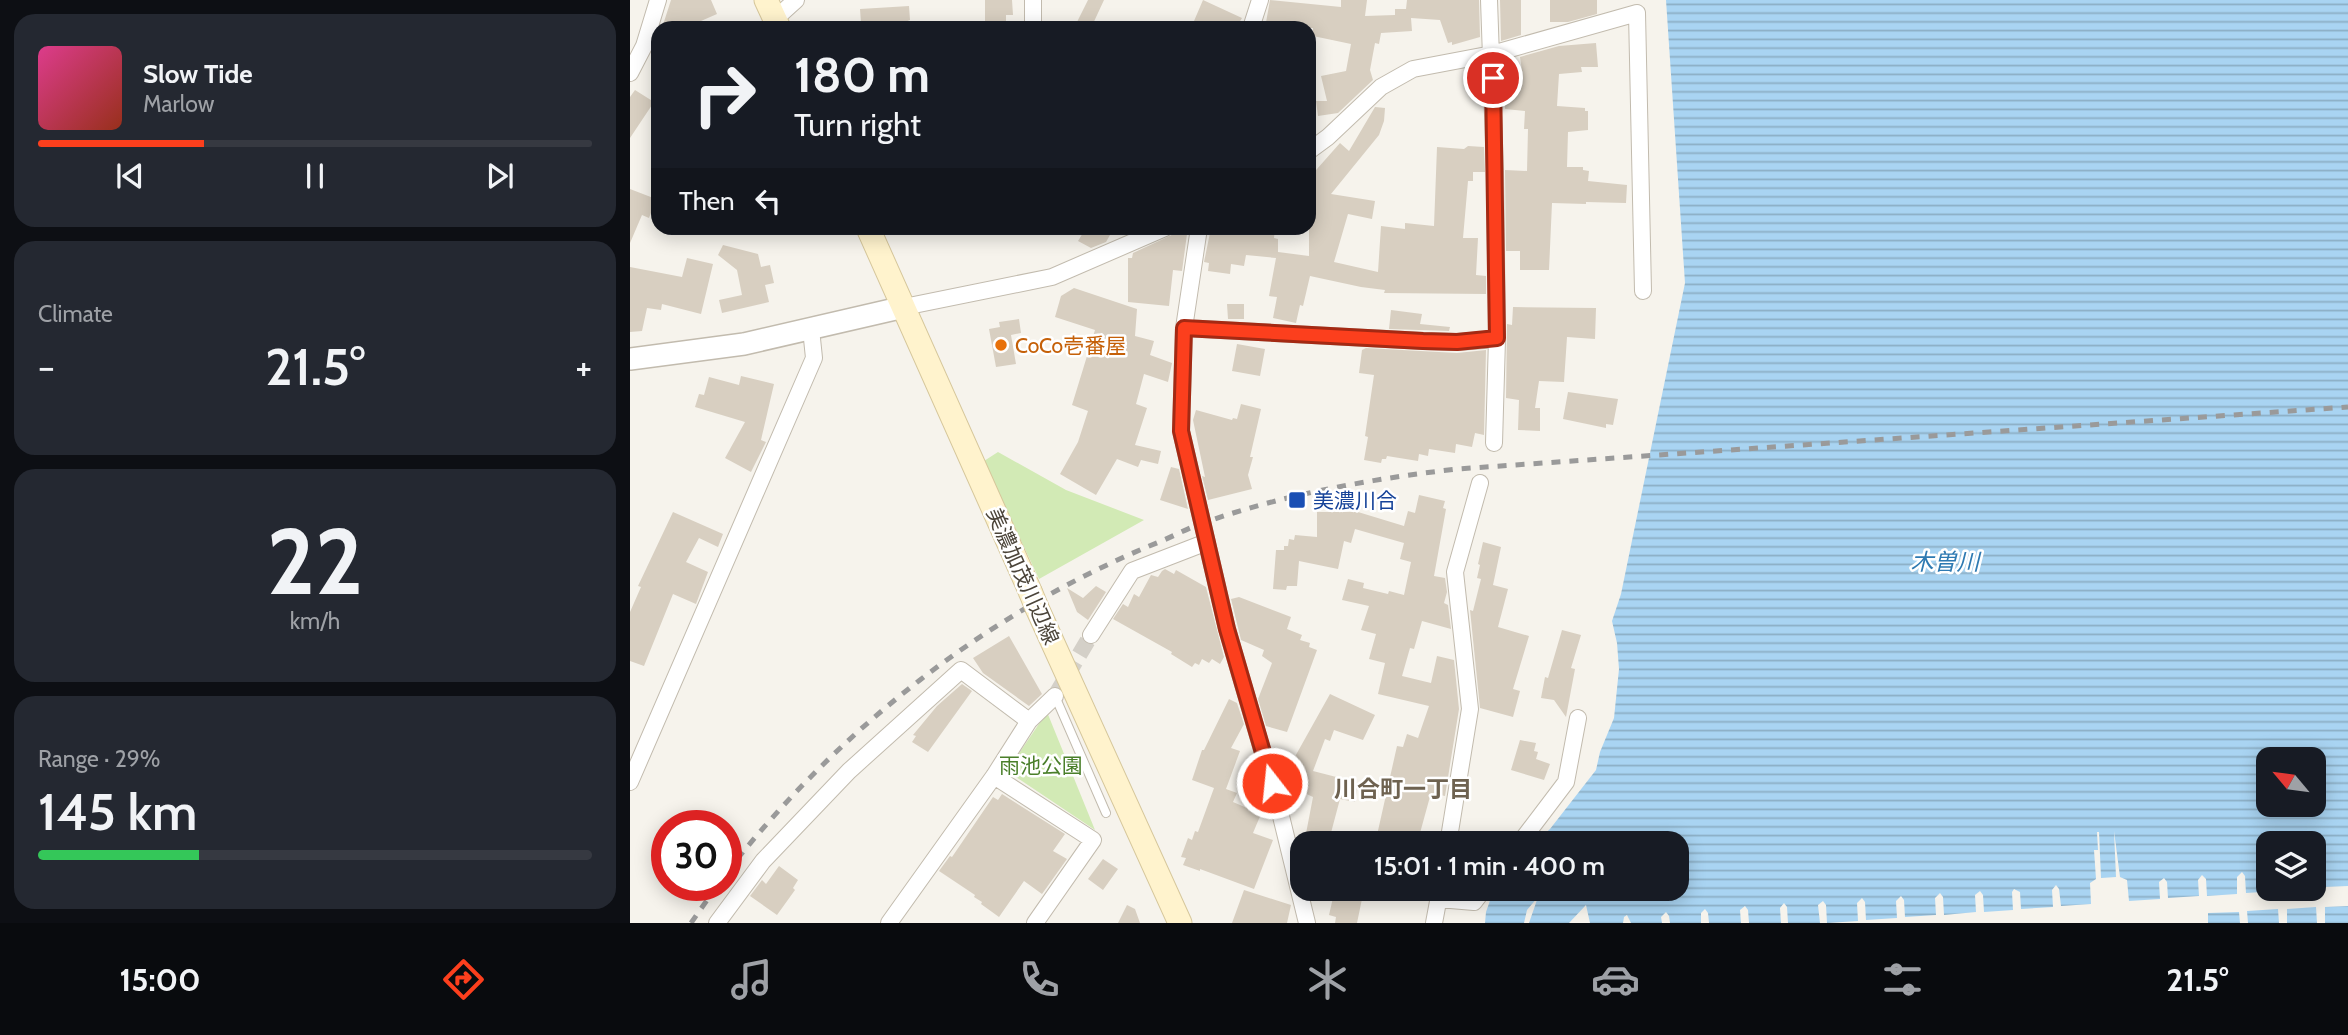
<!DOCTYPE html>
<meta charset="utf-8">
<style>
body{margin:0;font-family:Cabin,"Noto Sans JP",sans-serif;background:#242831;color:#f1f3f6;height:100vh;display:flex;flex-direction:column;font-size:26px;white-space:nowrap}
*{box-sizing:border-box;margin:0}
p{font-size:23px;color:#9ea1a6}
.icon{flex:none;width:38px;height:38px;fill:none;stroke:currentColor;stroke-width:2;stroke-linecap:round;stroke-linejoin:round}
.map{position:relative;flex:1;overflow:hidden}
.sheet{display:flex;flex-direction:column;gap:14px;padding:14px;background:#0d0f14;width:630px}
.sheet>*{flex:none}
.guide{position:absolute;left:21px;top:21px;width:665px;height:214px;border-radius:21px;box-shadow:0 4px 18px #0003;background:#171b24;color:#f1f3f6;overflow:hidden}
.needle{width:46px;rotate:299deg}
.buttons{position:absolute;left:1626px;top:747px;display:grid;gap:14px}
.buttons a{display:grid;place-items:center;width:70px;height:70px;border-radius:14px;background:#171b24;box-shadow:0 4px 18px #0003;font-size:35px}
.speed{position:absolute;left:21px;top:810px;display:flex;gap:14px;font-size:35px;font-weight:700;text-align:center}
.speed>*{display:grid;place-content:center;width:91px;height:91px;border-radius:50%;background:#171b24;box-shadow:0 4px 18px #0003;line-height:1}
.speed .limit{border:10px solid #d22;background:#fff;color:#111}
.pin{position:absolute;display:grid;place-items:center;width:60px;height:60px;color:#fff;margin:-30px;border:4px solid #fff;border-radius:50%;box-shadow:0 2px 7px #0007}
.me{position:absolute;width:77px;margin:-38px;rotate:344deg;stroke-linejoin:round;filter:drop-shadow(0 0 5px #0008)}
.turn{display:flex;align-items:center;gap:24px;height:147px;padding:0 28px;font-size:32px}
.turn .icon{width:91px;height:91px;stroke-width:2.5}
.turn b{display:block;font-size:49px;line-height:60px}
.then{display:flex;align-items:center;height:66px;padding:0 28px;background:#0003;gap:14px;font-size:26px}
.big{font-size:52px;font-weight:600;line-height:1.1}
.sheet .card{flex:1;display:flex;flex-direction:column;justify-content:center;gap:10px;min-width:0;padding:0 24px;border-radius:21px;background:#242831}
.sheet .dial{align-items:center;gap:0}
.dial b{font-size:91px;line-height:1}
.song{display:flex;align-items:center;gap:21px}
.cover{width:84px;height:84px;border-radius:10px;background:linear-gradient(135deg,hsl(330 70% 55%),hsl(10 70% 35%))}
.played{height:7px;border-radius:4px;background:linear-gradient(90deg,#fc3f1d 30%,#363941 30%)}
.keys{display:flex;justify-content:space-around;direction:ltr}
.heat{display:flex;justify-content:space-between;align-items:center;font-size:38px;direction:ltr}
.charge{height:10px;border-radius:5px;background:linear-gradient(90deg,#34c759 29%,#363941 0)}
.trip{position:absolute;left:660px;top:831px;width:399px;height:70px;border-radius:21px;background:#171b24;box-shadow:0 4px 18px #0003;font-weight:600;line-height:70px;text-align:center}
.tab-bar{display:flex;height:112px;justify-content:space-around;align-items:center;background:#090b0e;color:#9ea1a6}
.tab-bar .icon{width:49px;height:49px}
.tab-bar .selected{color:#fc3f1d}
.tab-bar b{font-size:32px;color:#f1f3f6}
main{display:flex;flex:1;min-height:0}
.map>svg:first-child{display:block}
.park{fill:#d2eab5}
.water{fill:url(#water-rules);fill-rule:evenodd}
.building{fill:#d8cfc1}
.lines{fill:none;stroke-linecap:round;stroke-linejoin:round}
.minor-tunnel{stroke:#d4d0c8;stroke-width:16;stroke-dasharray:16 8;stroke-linecap:butt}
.service-casing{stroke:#c2bbae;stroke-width:10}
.minor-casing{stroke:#c2bbae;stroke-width:18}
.tertiary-casing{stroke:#c2bbae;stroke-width:24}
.secondary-casing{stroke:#d6c79b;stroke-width:25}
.service{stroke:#fff;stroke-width:8}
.minor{stroke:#fff;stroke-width:16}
.tertiary{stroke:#fff;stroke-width:21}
.secondary{stroke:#fff3cd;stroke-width:23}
.rail{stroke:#9a9a9a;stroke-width:5;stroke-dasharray:9 9;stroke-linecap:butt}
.secondary-bridge-casing{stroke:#d6c79b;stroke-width:25;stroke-linecap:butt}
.secondary-bridge{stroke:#fff3cd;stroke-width:23}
.route-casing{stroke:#a42913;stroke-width:18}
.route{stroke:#fc3f1d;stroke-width:12}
.food-dot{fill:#e8710a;stroke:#fff;stroke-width:2.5}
.transit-dot{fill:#1a4fb4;stroke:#fff;stroke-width:2.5}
.labels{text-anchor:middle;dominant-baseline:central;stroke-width:5;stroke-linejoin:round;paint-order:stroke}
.food-label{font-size:21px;fill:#c56008;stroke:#fff;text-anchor:start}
.transit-label{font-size:21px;fill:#164399;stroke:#fff;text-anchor:start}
.street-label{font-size:21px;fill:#4b4439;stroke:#fff}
.park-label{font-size:21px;fill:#4a7f2a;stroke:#fff}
.water-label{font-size:23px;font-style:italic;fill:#2e7ab2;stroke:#fff}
.neighbourhood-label{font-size:23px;font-weight:bold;fill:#6e6250;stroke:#fff}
</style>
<main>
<section class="sheet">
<div class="card">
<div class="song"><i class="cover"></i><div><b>Slow Tide</b><p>Marlow</p></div></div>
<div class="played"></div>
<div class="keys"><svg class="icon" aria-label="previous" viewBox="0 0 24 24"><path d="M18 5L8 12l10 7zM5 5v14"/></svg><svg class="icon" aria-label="pause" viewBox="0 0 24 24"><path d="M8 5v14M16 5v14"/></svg><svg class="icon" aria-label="next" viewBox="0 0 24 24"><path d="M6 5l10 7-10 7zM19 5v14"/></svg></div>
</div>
<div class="card"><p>Climate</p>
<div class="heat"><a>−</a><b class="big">21.5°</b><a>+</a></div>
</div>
<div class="card dial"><b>22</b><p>km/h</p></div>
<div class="card"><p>Range · 29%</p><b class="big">145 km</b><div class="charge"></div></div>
</section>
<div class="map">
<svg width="1718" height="923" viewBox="0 0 1718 923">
<defs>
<pattern id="water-rules" width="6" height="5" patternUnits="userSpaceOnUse" patternTransform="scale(1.75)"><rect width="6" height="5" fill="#a9d4f2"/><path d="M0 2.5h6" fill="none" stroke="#8caec5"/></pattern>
</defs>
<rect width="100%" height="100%" fill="#f6f3ec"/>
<path class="park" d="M368 452 436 490 514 520 409 579 354 461Z
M417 712 465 830 377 771Z"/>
<path class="water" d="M1036 0H1718V886L1693 887 1692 871 1689 867 1685 872 1686 888H1684V844H1638V889L1648 891 1616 893 1615 876 1612 872 1607 877V894L1577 896 1576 879 1572 875 1568 880 1569 896 1538 898 1537 882 1534 878 1529 882 1530 899 1499 901 1497 880 1490 877 1484 831 1486 877 1471 878 1469 832H1467L1468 850H1464L1466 879 1460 883 1461 904 1431 906 1429 889 1426 885 1422 890 1423 907 1391 909 1390 892 1384 889 1382 892 1383 910 1354 912 1353 895 1350 891 1345 895 1346 912 1314 915 1313 897 1310 893 1305 898 1306 915 1275 917 1274 900 1271 896 1266 901 1267 918 1236 920 1235 902 1232 898 1227 903 1228 921 1197 923 1196 905 1193 901 1188 905 1190 923H1158L1157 907 1154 903 1150 908 1151 923H1119L1118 910 1115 906 1110 910 1111 923H1079L1078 913 1075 909 1071 913V923H1040L1039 916 1036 912 1031 917 1032 923H1001L997 915 994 917 993 923H960L956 905 939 923H899L908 897 897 910 894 923H855L856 912 864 889H1046V844L905 843 920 829 966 770 970 752 984 718 989 669 987 643 982 621 991 594 1055 283ZM1638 760H1684V805H1638Z
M1718 906V923H1695V907Z
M1686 907 1687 923H1657V909Z
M1648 909 1649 923H1618L1617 911Z
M1609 912 1610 923H1578V913Z"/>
<path class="building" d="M41 0H81L87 14 55 28H32Z
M355 0H382L383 15H376V28H355Z
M458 0H474L461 28H444Z
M573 0 612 18 606 28H561Z
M640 0 711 7V0H737L735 16 765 15V9H776L777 0H849L850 37 822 45V42L818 43 810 20 781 18 782 31 751 33 749 44 745 43 740 70 743 80 708 113 688 116 686 101H697L691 76 716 71 721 44 683 36V28H635Z
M870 0H891V35L871 41Z
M920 0H967V14L938 22H920Z
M279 6 280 20 275 22 231 23 230 9Z
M966 43 968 67H951L952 72 929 74 927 106 955 108V111H958V130L938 132 937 167H953V170L959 171 958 181 997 185 996 203 956 202V204L922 203 919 270H890V251H876L875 170 897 171 898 129H894L895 111 875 109V76L893 77 890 57 929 46Z
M5 90 24 102 0 138V97Z
M745 107 755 108 754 121 749 135 701 194 745 201 742 219 718 214 704 262 748 272 751 226 775 229V223L804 226 807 147 834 149 838 146 854 147 855 172H843V181H838L833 238H848L846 275 856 276V294L754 293 755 290 731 287 680 276 673 306 670 305 666 323 643 318 647 297 639 296 646 258 616 255 614 266 601 264 600 274 578 271 579 263 574 262 581 228H645L644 238 648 239V252L679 256V178L710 143 719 151Z
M0 189 26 199 19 218 12 215 0 243Z
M456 228H484L476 242 461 248 448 241Z
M546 233 557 234 552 271 543 270 539 306 498 302V258H502L503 253Z
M93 245 128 254 131 267 140 265 144 283 135 285 139 302 92 313 89 300 112 295 107 270 88 255Z
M57 258 83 264 71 314 32 304 31 310 17 308 12 331 0 332V267L52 277Z
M444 288 507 309 505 336 524 341 520 355 542 363 538 382 514 374 506 404 517 408 505 445 531 451 528 464 511 460 508 467 487 459 466 495 430 474 448 442 458 411 442 405 465 330 425 317 431 296Z
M597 304H614V319H598Z
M883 307 966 308 965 339 937 337 934 382 909 381 905 408H910V431L888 430 889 400 876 398 877 324 882 325Z
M761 310 792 314 790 324 820 327 819 331 759 329Z
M389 319 391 333 381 335 386 364 366 367 359 329 370 327 369 322Z
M607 344 635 349 630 376 602 371Z
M736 348 827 353 856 350 854 435 845 433 842 447 826 444 825 453 799 449 798 456 789 454 788 461 757 456 756 459H752L751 463 734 460 738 437 735 436 744 375 729 373 732 350Z
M111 376 144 384 131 440 136 442 121 472 95 458 115 422 65 407 69 394 74 395 79 377 109 385Z
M938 392 988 399 983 425 976 424V428L933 419Z
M611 404 631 409 620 457H623L618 475 622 489 578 500 572 476 575 477 563 420 566 410 602 420 603 418 607 419Z
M541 467 549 469 558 509 530 500Z
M789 495 815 501 813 508 816 509 804 576 815 578 817 592 814 603 818 605 821 629 792 621 784 649 780 648 772 676 801 683 807 656 824 660 829 709 815 796 801 793 787 844H745L767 746 773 747 777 734 788 738 799 706 748 694 755 663 739 659 746 634 731 630 739 606 712 600 718 579 734 583 733 588 758 594 759 591 774 595 781 562 770 559 774 543 725 529 721 543 714 541 708 569 669 561 667 586H657L656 590 643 589 646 550H654V546H658L659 539 664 540 665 535 687 537V512H728L774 526 778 511 785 513Z
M43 512 93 534 88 547 69 538 56 562 78 572 66 604 43 594 14 666 0 661V612L11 587 8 586Z
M853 542 871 547 863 585 878 589 868 627 899 636 883 689 890 691 883 717 850 708 840 610 843 611 851 579 847 578 850 565 848 564Z
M535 569 544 574 546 570 576 587 594 657 590 664 582 659 579 663 572 659 569 665 565 663 562 667 541 654 542 652 483 619 493 604 498 607 504 594 509 597 521 575 528 577 532 571Z
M466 586 476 592 458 620 447 612 437 588 453 598Z
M609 597 661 617 657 629 672 635 670 640 680 643 679 647 687 650 657 732 636 726 628 699 642 663 632 656 634 650 611 640 601 599Z
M932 630 951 635 941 668 945 669 936 717 924 700 911 698 915 677 918 678Z
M379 636 412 694 399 706 353 673 343 658Z
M332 684 342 691 298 752 282 742 286 736 283 735 307 706Z
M700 694 745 715 733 740 704 730 700 741 695 739 683 771 714 779 713 783 728 786 725 802 710 799 698 844H674L683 797 655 784 657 780 653 778Z
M599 699 607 703 614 724 601 748 610 751 596 789 607 793 603 802 631 814 623 833 643 840 624 889 570 869V871L553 865 556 858 551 857 558 838 562 840 565 831 568 832 584 788 562 780 572 750H574Z
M890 740 906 743 904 751 908 752 906 759 920 764 914 780 881 770Z
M372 794 435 834 423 851 437 859 412 894 394 881 369 917 351 904 352 902 344 897 345 895 309 871 320 856 322 857 363 797 368 800Z
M473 859 488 869 473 890 458 879Z
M149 866 168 880 163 888 165 890 147 915 120 896 132 880 136 884Z
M705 889 733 894 727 923H705L706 917 699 915Z
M614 890 661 905 657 923H602Z
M497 905 505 909 510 923H488Z"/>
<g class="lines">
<path class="minor-tunnel" d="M425 696 461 635"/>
<g class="service-casing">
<path id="service" d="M425 696 476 813"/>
</g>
<g class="minor-casing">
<path id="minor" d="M403 0V27
M859 0 865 172 867 339 864 443
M145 19 166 0
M621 28 630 0
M0 73 14 46 28 0
M679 151 698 137 751 87 783 69 862 54 1007 13 1013 291
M569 228 554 328 551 431 597 629 649 808 677 923
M274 307 422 277 535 228
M554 328 793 341 827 342 867 339
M461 635 502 571 577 542
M364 776 463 840 405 923
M0 782 184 358 181 329
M818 844 840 709 825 572 850 483
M889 844 936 782 948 718
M809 899 844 902 854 889
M87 923 133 861 219 771 331 670 399 721
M259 923 364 776 399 721 425 696
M804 923 810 891"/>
</g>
<g class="tertiary-casing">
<path id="tertiary" d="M0 359 114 344 274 307"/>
</g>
<g class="secondary-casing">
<path id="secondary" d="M136 0 149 28
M238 228 400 591
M407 608 550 923"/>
</g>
<use href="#service" class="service"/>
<use href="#minor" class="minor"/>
<use href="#tertiary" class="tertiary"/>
<use href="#secondary" class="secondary"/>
<path class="rail" d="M96 873C210 728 357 612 529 542 544 536 558 528 573 523 655 494 741 479 827 469L1718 407
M61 923 87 886"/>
<g class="secondary-bridge-casing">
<path id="secondary-bridge" d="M400 591 407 608"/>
</g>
<use href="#secondary-bridge" class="secondary-bridge"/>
</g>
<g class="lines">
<g class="route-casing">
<path id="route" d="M642 783 597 629 551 431 554 328 793 341 827 342 867 338 863 78"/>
</g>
<use href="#route" class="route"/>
</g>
<circle class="food-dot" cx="371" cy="345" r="7"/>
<rect class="transit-dot" x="658" y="491" width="18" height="18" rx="3.5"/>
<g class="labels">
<g class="food-label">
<text x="385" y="345">CoCo壱番屋</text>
</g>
<g class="transit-label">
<text x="683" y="500">美濃川合</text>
</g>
<g class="street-label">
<text transform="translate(393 576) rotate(66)">美濃加茂川辺線</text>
</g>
<g class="park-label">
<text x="411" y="765">雨池公園</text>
</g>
<g class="water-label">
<text x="1315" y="562">木曽川</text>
</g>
<g class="neighbourhood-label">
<text x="773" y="789">川合町一丁目</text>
</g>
</g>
</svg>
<div class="buttons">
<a><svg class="needle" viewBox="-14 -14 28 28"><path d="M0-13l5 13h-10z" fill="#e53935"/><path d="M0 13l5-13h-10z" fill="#9ea1a6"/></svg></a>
<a><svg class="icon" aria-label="layers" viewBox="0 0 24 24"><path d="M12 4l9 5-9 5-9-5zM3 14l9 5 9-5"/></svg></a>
</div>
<div class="speed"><div class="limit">30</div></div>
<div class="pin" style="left:863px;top:78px;background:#d93025"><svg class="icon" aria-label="arrive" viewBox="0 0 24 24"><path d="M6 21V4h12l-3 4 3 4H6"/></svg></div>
<svg class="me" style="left:642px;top:783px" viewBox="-20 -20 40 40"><circle r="17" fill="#fc3f1d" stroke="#fff" stroke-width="3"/><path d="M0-11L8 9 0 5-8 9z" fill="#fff"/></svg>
<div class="trip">15:01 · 1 min · 400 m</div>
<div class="guide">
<div class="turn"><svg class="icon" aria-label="right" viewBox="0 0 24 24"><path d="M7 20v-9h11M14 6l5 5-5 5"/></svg><div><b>180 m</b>Turn right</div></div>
<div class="then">Then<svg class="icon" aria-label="left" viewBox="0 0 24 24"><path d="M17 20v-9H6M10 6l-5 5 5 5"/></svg></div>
</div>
</div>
</main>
<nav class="tab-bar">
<b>15:00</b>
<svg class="icon selected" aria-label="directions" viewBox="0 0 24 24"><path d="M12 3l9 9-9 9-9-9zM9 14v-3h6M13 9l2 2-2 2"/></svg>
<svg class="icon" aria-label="music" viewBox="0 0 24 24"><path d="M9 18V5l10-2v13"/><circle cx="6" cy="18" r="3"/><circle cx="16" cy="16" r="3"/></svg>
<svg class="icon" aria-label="phone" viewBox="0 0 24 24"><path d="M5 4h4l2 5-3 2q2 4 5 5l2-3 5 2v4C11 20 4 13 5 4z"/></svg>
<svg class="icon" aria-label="climate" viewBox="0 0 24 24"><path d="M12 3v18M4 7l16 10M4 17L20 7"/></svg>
<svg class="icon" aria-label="car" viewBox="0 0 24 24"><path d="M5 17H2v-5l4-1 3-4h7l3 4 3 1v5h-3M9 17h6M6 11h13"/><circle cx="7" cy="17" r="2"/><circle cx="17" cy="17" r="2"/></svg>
<svg class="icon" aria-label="filters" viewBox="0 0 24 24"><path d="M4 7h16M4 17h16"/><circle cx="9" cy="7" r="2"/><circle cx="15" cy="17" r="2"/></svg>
<b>21.5°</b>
</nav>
